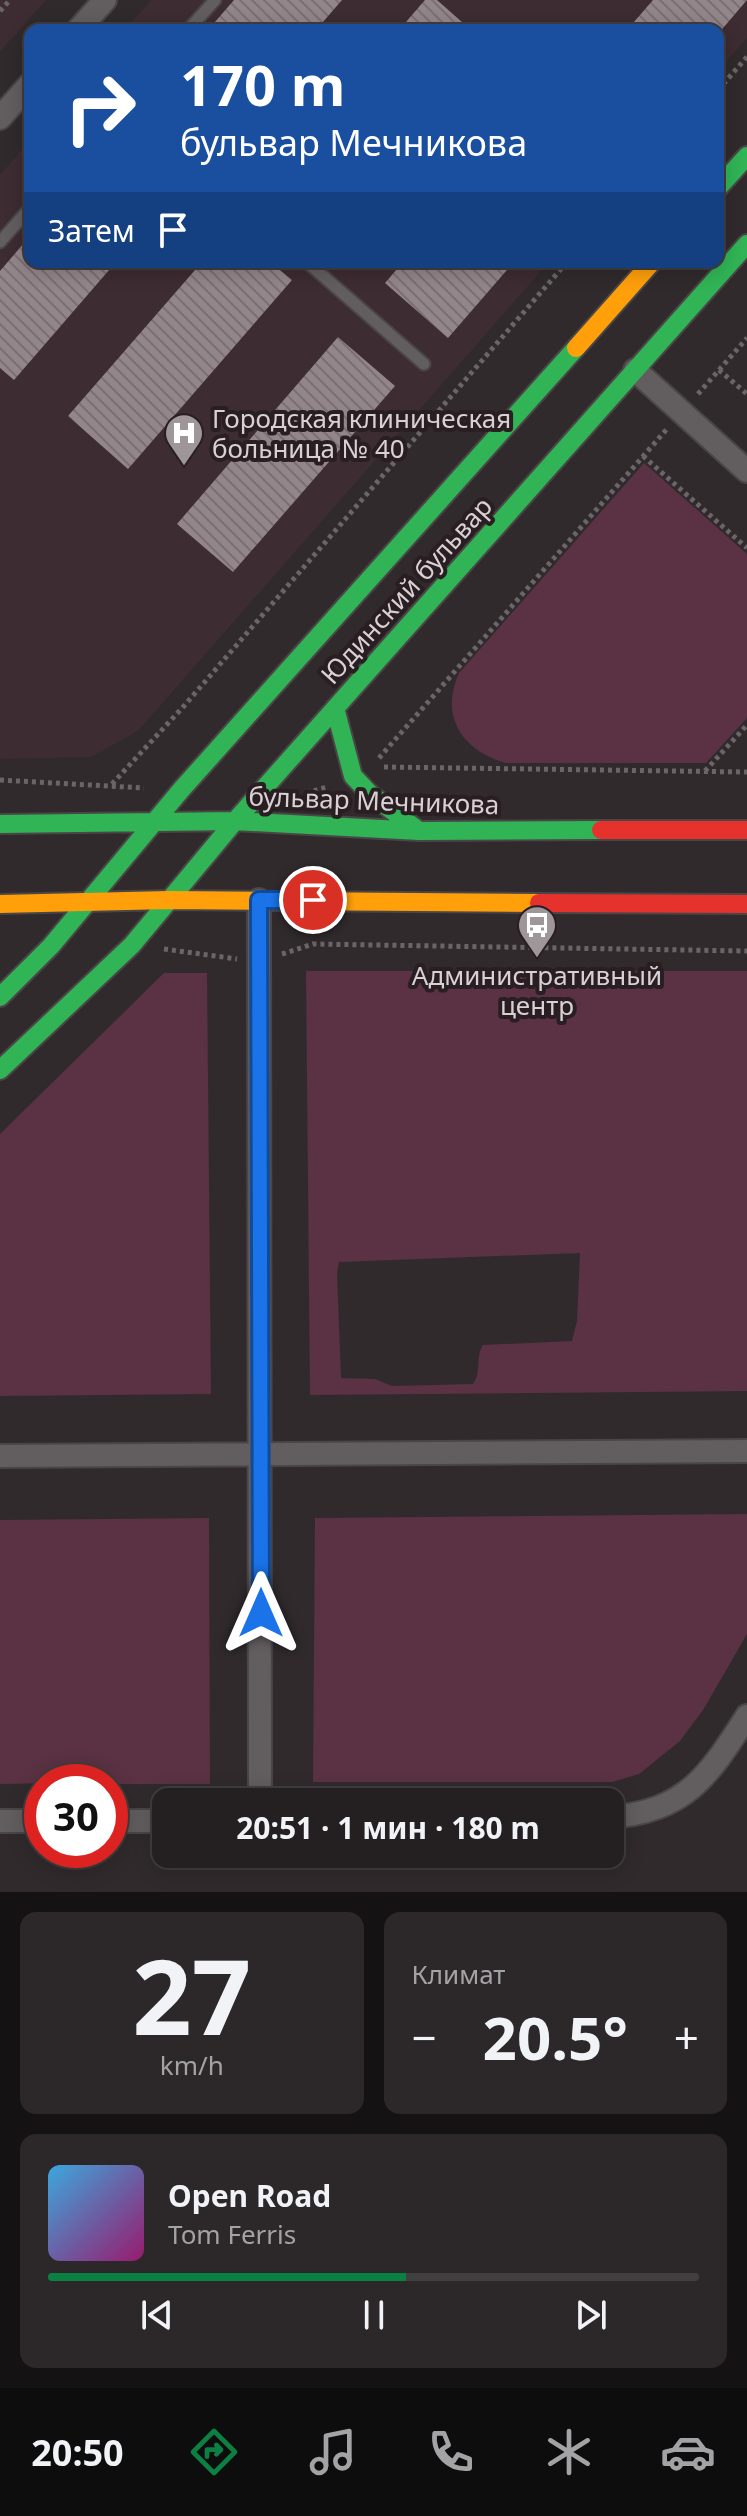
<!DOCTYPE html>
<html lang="ru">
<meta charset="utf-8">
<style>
body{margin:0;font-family:"Noto Sans",sans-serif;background:#2c282a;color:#f1f3f6;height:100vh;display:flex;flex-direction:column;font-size:30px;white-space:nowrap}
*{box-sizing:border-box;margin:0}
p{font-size:26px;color:#a3a3a5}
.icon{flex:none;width:44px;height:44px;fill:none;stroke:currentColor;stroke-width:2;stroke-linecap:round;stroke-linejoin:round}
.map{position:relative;height:1892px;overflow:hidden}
.sheet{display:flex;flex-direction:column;gap:20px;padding:20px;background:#141213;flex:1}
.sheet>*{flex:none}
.top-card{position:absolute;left:24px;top:24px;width:700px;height:244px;border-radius:16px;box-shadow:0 4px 20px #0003,0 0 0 2px #413e40;background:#1a4fa0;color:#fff;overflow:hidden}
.speed{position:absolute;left:24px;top:1764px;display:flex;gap:16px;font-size:40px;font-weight:700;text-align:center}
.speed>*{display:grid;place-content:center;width:104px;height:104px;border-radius:50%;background:#242022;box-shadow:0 4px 20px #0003,0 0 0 2px #413e40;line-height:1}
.speed .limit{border:12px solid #d22;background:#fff;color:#111}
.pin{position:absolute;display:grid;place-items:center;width:68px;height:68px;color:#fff;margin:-34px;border:4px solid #fff;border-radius:50%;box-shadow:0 2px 8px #0007}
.me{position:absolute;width:88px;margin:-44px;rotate:0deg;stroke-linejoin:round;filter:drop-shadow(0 0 6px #0008)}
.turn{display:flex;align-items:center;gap:28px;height:168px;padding:0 24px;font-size:36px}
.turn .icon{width:104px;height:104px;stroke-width:2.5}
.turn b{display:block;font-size:56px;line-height:68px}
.then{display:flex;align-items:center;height:76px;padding:0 24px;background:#0003;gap:16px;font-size:30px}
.big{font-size:60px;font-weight:700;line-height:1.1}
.sheet .widget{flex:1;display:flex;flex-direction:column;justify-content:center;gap:12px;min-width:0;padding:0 28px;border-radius:16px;background:#2c282a}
.sheet .dial{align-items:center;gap:0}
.dial b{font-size:104px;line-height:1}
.song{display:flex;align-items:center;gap:24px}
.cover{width:96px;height:96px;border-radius:12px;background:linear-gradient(135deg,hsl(200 70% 55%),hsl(320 70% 35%))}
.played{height:8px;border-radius:4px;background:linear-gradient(90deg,#0b8043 55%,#413e40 55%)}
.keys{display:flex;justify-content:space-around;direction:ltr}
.heat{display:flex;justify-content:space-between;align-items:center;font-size:44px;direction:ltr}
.sheet .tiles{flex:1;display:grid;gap:20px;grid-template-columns:1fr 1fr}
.widget:last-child{grid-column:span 2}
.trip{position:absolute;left:152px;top:1788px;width:472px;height:80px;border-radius:16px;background:#242022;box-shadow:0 4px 20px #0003,0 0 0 2px #413e40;font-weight:700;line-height:80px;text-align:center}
.tabs{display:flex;height:128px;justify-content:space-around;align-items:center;background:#0e0d0e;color:#a3a3a5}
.tabs .icon{width:56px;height:56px}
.tabs .active{color:#0b8043}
.tabs b{font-size:36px;color:#f1f3f6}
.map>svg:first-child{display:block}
.built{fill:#3d2c32}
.grass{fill:#5a3243;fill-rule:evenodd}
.building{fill:url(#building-back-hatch)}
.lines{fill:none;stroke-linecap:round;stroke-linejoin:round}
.lane-casing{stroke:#4a4547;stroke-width:15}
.street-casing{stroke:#4a4547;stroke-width:26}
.fast-casing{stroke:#4a4547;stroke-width:22}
.slow-casing{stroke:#4a4547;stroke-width:22}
.jam-casing{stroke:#4a4547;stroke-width:22}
.path{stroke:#6a6567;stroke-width:5;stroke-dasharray:4 4;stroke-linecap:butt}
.lane{stroke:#625d5f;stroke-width:11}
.street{stroke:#625d5f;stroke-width:22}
.fast{stroke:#30b455;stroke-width:18}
.slow{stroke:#ff9f0a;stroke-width:18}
.jam{stroke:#e5322d;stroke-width:18}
.route-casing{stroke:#114b97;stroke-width:20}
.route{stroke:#1a73e8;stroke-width:14}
.labels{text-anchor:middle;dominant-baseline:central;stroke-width:8;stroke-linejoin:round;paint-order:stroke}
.poi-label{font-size:26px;fill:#d9d0d3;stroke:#291e22;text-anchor:start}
.street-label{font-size:26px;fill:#d9d0d3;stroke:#291e22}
</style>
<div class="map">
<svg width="747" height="1892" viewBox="0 0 747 1892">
<defs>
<pattern id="building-back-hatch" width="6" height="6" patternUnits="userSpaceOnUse" patternTransform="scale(2)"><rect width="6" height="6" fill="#93868b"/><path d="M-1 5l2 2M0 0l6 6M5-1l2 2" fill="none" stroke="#7a7074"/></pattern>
</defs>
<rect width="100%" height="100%" fill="#302a2d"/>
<path class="built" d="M0 0H46L0 52Z
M151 0H747V38L718 71V30H125Z
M30 140V262H549L138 731 91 757 0 759V175Z"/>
<path class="grass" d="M644 463 747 554V718L706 763H506C463 751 439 717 459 673Z
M306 971H747V1391L310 1395ZM580 1253 577 1321 572 1341 483 1345C475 1357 482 1372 473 1384L392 1386 375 1379 341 1378 337 1273 339 1262Z
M164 973H207L211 1394 0 1396V1134Z
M747 1514V1634L703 1710 680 1741 639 1774 612 1782H313L315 1518Z
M209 1518 210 1784H110V1782L0 1784V1520Z"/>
<path class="building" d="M234 0H342L316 30H208Z
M425 0H437L471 30H399Z
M653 0H747L718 34V30H627Z
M30 236V262H116L14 380 0 368V271Z
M202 262H270L292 280 128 469 68 416Z
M403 262H514L448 338 385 283Z
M338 337 395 386 233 572 177 524Z"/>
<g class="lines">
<g class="lane-casing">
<path id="lane" d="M188 30 215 0
M0 242 30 208
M307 262 424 364"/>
</g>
<g class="street-casing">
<path id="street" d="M78 30 105 0
M0 118 30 84
M635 370 747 471
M259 900 260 1802
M0 1456 747 1451
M610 1817C686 1812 709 1775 747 1716
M0 1821H42
M110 1821H166"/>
</g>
<g class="fast-casing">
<path id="fast" d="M718 188 747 156
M335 708 353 776 369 793 419 831
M0 824 235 821 419 831 601 830
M0 997 51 946 181 790 576 348
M0 1070 132 945 235 821 747 244"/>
</g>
<g class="slow-casing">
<path id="slow" d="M576 348 652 262
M0 904 169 900 539 903"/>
</g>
<g class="jam-casing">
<path id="jam" d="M601 830H747
M539 903 747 904"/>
</g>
<path class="path" d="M0 11 10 0
M718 90 747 57
M719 370 747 394
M698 394 747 338
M643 456 747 548
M379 758 667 429
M384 767 747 772
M705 771 747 725
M0 780 144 788
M112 784 184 706 567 262
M306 793 327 787
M164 949 237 959
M282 954 313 944 747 951"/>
<use href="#lane" class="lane"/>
<use href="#street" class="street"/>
<use href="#fast" class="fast"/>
<use href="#slow" class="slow"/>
<use href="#jam" class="jam"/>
</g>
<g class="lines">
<g class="route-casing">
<path id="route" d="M261 1613 259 900H313"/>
</g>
<use href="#route" class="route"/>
</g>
<defs>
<g id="hospital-pin" transform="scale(2)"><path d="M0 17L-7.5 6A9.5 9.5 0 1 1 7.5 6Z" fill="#9e9699" stroke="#291e22"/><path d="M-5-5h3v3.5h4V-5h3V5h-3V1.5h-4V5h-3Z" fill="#fff"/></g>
<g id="bus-pin" transform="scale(2)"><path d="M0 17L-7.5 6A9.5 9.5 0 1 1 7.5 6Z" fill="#9e9699" stroke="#291e22"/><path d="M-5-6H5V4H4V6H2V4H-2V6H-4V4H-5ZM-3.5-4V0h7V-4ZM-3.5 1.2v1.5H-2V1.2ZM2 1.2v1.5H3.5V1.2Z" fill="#fff"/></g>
</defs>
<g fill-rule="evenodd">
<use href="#hospital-pin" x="184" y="433"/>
<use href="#bus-pin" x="537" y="925"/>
</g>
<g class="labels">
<g class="poi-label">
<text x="212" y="418">Городская клиническая<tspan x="212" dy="30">больница № 40</tspan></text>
<text x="537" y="975" text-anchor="middle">Административный<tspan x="537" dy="30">центр</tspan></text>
</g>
<g class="street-label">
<text transform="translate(406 590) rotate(-48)">Юдинский бульвар</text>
<text transform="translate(374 800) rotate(2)">бульвар Мечникова</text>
</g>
</g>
</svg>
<div class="speed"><div class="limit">30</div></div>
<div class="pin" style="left:313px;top:900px;background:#d93025"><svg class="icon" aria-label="arrive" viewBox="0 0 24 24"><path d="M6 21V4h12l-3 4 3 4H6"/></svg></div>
<svg class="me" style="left:261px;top:1613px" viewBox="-20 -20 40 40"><path d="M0-17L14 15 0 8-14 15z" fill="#1a73e8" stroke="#fff" stroke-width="4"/></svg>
<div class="trip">20:51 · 1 мин · 180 m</div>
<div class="top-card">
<div class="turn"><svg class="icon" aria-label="right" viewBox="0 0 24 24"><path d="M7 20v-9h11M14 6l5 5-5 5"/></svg><div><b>170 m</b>бульвар Мечникова</div></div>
<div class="then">Затем<svg class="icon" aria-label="arrive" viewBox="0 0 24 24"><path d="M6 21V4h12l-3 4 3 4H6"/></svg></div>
</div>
</div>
<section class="sheet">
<div class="tiles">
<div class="widget dial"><b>27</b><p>km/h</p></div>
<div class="widget"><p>Климат</p>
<div class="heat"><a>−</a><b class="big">20.5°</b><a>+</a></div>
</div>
<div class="widget">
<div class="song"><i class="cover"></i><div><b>Open Road</b><p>Tom Ferris</p></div></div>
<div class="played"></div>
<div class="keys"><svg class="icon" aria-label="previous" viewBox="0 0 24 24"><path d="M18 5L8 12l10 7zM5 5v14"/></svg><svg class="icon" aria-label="pause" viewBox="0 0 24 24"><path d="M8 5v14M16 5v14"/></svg><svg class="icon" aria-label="next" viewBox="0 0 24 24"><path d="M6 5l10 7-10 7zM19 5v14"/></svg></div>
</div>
</div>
</section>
<nav class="tabs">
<b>20:50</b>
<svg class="icon active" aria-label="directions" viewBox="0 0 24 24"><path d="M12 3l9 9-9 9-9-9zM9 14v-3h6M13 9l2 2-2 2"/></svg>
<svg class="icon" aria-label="music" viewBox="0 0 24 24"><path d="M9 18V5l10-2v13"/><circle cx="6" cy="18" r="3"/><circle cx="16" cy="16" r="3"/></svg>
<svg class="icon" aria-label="phone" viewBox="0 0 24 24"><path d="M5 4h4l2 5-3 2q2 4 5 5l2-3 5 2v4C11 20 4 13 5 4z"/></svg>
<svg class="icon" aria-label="climate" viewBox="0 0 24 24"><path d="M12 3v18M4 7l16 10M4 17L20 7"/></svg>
<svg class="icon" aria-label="car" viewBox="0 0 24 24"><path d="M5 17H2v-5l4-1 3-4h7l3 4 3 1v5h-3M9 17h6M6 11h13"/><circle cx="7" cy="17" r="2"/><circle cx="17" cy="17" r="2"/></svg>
</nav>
